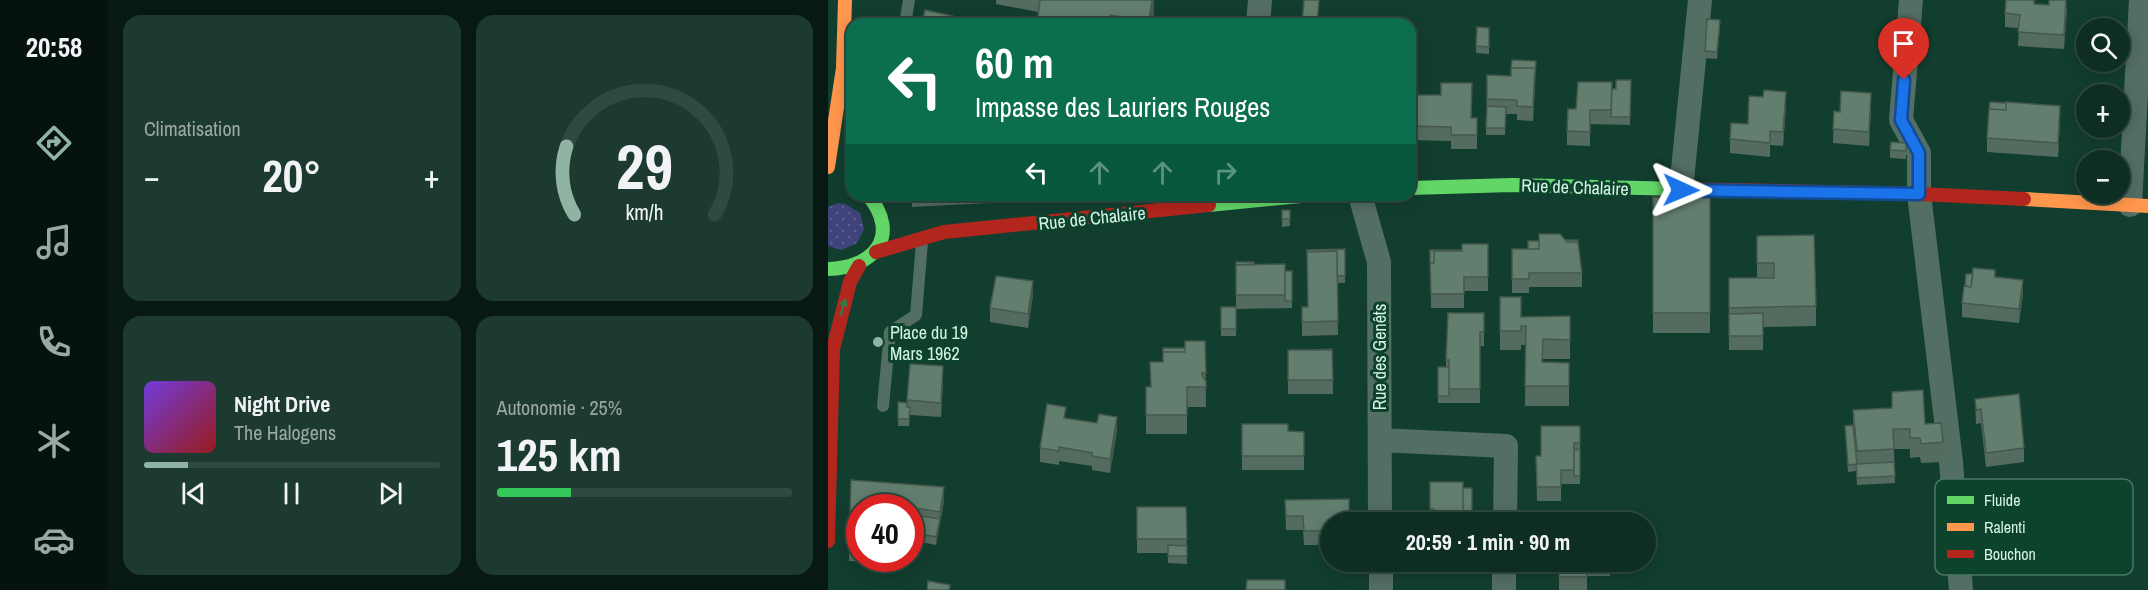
<!DOCTYPE html>
<html lang="fr">
<meta charset="utf-8">
<style>
body{margin:0;font-family:"Archivo Narrow",sans-serif;background:#1c3a30;color:#f1f3f6;height:100vh;display:flex;flex-direction:column;font-size:22px;white-space:nowrap}
*{box-sizing:border-box;margin:0}
p{font-size:20px;color:#9ba8a6}
.icon{flex:none;width:33px;height:33px;fill:none;stroke:currentColor;stroke-width:2;stroke-linecap:round;stroke-linejoin:round}
.map{position:relative;flex:1;overflow:hidden}
.sheet{display:flex;flex-direction:column;gap:15px;padding:15px;background:#081913;width:720px}
.sheet>*{flex:none}
.banner{position:absolute;left:18px;top:18px;width:570px;height:183px;border-radius:18px;box-shadow:0 3px 15px #0003,0 0 0 2px #2e4a41;background:#0b6e4f;color:#fff;overflow:hidden}
.controls{position:absolute;left:1248px;top:18px;display:grid;gap:12px}
.controls a{display:grid;place-items:center;width:54px;height:54px;border-radius:50%;background:#0e2e23;box-shadow:0 3px 15px #0003,0 0 0 2px #2e4a41;font-size:30px}
.speed{position:absolute;left:18px;top:494px;display:flex;gap:12px;font-size:30px;font-weight:700;text-align:center}
.speed>*{display:grid;place-content:center;width:78px;height:78px;border-radius:50%;background:#0e2e23;box-shadow:0 3px 15px #0003,0 0 0 2px #2e4a41;line-height:1}
.speed .limit{border:9px solid #d22;background:#fff;color:#111}
.pin{position:absolute;display:grid;place-items:center;width:51px;height:51px;color:#fff;margin:-62px -26px;border-radius:50% 50% 50% 0;rotate:-45deg;box-shadow:0 0 6px #0007}
.pin .icon{rotate:45deg}
.me{position:absolute;width:66px;margin:-33px;rotate:91deg;stroke-linejoin:round;filter:drop-shadow(0 0 4px #0008)}
.turn{display:flex;align-items:center;gap:21px;height:126px;padding:0 30px;font-size:27px}
.turn .icon{width:78px;height:78px;stroke-width:2.5}
.turn b{display:block;font-size:42px;line-height:51px}
.lanes{display:flex;align-items:center;height:57px;padding:0 30px;background:#0003;justify-content:center;gap:30px;direction:ltr}
.lanes .off{opacity:.35}
.big{font-size:45px;font-weight:700;line-height:1.1}
.sheet .widget{flex:1;display:flex;flex-direction:column;justify-content:center;gap:9px;min-width:0;padding:0 21px;border-radius:18px;background:#1c3a30}
.sheet .dial{align-items:center;gap:0}
.dial svg{height:156px;overflow:visible;fill:none;stroke:#2e4a41;stroke-width:7;stroke-linecap:round;text-anchor:middle}
.dial text{fill:#f1f3f6;stroke:none}
.song{display:flex;align-items:center;gap:18px}
.cover{width:72px;height:72px;border-radius:9px;background:linear-gradient(135deg,hsl(260 70% 55%),hsl(0 70% 35%))}
.played{height:6px;border-radius:3px;background:linear-gradient(90deg,#90b4a4 15%,#2e4a41 15%)}
.keys{display:flex;justify-content:space-around;direction:ltr}
.heat{display:flex;justify-content:space-between;align-items:center;font-size:33px;direction:ltr}
.charge{height:9px;border-radius:4px;background:linear-gradient(90deg,#34c759 25%,#2e4a41 0)}
.sheet .tiles{flex:1;display:grid;gap:15px;grid-template-columns:repeat(2,1fr)}
.trip{position:absolute;left:492px;top:512px;width:336px;height:60px;border-radius:30px;background:#0e2e23;box-shadow:0 3px 15px #0003,0 0 0 2px #2e4a41;font-weight:700;line-height:60px;text-align:center}
main{display:flex;flex:1;min-height:0}
.tab-bar{display:flex;flex-direction:column;width:108px;justify-content:space-around;align-items:center;background:#06120e;color:#9ba8a6}
.tab-bar .icon{width:42px;height:42px}
.tab-bar .on{color:#90b4a4}
.tab-bar b{font-size:27px;color:#f1f3f6}
.map>svg:first-child{display:block}
.grass{fill:url(#grass-dots)}
.lines{fill:none;stroke-linecap:round;stroke-linejoin:round}
.lane{stroke:#536e63;stroke-width:12}
.street{stroke:#536e63;stroke-width:24}
.fast{stroke:#63d668;stroke-width:14}
.slow{stroke:#ff974d;stroke-width:14}
.jam{stroke:#b3261e;stroke-width:14}
.wall{fill:#546c5f}
.shaded-wall{fill:#45584d}
.building{fill:#627e6e;stroke:#45584d;stroke-width:1.5}
.oneway{fill:#2f7d45}
.route-casing{stroke:#114b97;stroke-width:15}
.route{stroke:#1a73e8;stroke-width:10}
.poi-dot{fill:#90b4a4;stroke:#0d422d;stroke-width:2}
.labels{text-anchor:middle;dominant-baseline:central;stroke-width:6;stroke-linejoin:round;paint-order:stroke}
.street-label{font-size:18px;fill:#d4f4e3;stroke:#0d422d}
.poi-label{font-size:18px;fill:#d4f4e3;stroke:#0d422d;text-anchor:start}
.key{fill:#0d422d;stroke:#497764;stroke-width:1.5}
.key-label{font-size:16px;fill:#d4f4e3}
</style>
<main>
<nav class="tab-bar">
<b>20:58</b>
<svg class="icon on" aria-label="directions" viewBox="0 0 24 24"><path d="M12 3l9 9-9 9-9-9zM9 14v-3h6M13 9l2 2-2 2"/></svg>
<svg class="icon" aria-label="music" viewBox="0 0 24 24"><path d="M9 18V5l10-2v13"/><circle cx="6" cy="18" r="3"/><circle cx="16" cy="16" r="3"/></svg>
<svg class="icon" aria-label="phone" viewBox="0 0 24 24"><path d="M5 4h4l2 5-3 2q2 4 5 5l2-3 5 2v4C11 20 4 13 5 4z"/></svg>
<svg class="icon" aria-label="climate" viewBox="0 0 24 24"><path d="M12 3v18M4 7l16 10M4 17L20 7"/></svg>
<svg class="icon" aria-label="car" viewBox="0 0 24 24"><path d="M5 17H2v-5l4-1 3-4h7l3 4 3 1v5h-3M9 17h6M6 11h13"/><circle cx="7" cy="17" r="2"/><circle cx="17" cy="17" r="2"/></svg>
</nav>
<section class="sheet">
<div class="tiles">
<div class="widget"><p>Climatisation</p>
<div class="heat"><a>−</a><b class="big">20°</b><a>+</a></div>
</div>
<div class="widget dial"><svg viewBox="0 0 100 80">
<path d="M14 69A42 42 0 1 1 86 69"/>
<path d="M14 69A42 42 0 0 1 10 34" stroke="#90b4a4"/>
<text x="50" y="56" font-size="32" font-weight="700">29</text>
<text x="50" y="72" font-size="11">km/h</text>
</svg></div>
<div class="widget">
<div class="song"><i class="cover"></i><div><b>Night Drive</b><p>The Halogens</p></div></div>
<div class="played"></div>
<div class="keys"><svg class="icon" aria-label="previous" viewBox="0 0 24 24"><path d="M18 5L8 12l10 7zM5 5v14"/></svg><svg class="icon" aria-label="pause" viewBox="0 0 24 24"><path d="M8 5v14M16 5v14"/></svg><svg class="icon" aria-label="next" viewBox="0 0 24 24"><path d="M6 5l10 7-10 7zM19 5v14"/></svg></div>
</div>
<div class="widget"><p>Autonomie · 25%</p><b class="big">125 km</b><div class="charge"></div></div>
</div>
</section>
<div class="map">
<svg width="1320" height="590" viewBox="0 0 1320 590">
<defs>
<pattern id="grass-dots" width="8" height="8" patternUnits="userSpaceOnUse" patternTransform="scale(1.5)"><rect width="8" height="8" fill="#40427b"/><path d="M2 2h.1M6 6h.1" fill="none" stroke="#5b5e8e" stroke-width="1.8" stroke-linecap="round"/></pattern>
</defs>
<rect width="100%" height="100%" fill="#123e2f"/>
<path class="grass" d="M10 203 18 204 32 213 36 229 29 243 14 250 0 246V207Z"/>
<g class="lines">
<path class="lane" d="M77 24 81 0
M55 406 62 332 88 315 94 242"/>
<path class="street" d="M1083 0 1073 120 1091 153V194L1123 462 1133 590
M430 24 432 0
M853 190 872 0
M532 195 551 262 552 522
M1302 205 1313 0
M552 440 678 446 677 522
M553 561V590
M676 590V561"/>
<path class="fast" d="M582 188 684 185 855 189
M381 205 483 195
M0 269C47 268 73 235 40 195"/>
<path class="slow" d="M0 167 15 68 17 0
M1196 199 1320 206"/>
<path class="jam" d="M855 189 1091 194 1196 199
M48 252 116 232 381 205
M0 541 5 349 22 282 31 266"/>
</g>
<path class="wall" d="M168 0H326V11L325 24H209L210 12 168 4Z
M1207 0V4L1221 5 1239 9 1236 49 1190 46 1191 28 1177 27V13Z
M649 27 661 28V54L648 53Z
M892 27 889 59 877 58V51Z
M708 61 705 121 689 120V114H678L677 135H658L659 75 683 76Z
M803 80 802 125 762 124V146L739 145V131L748 109 784 89H788Z
M582 95 643 118H649V149H623V141L582 140Z
M958 105 955 146 942 145V157L902 153V139L920 124Z
M1043 107 1041 146 1005 143 1006 111 1012 112Z
M1232 120 1230 157 1159 152V138Z
M1078 143V159L1062 158V150Z
M70 195H222V200L84 207V196H71Z
M825 197 882 198V333H825Z
M454 210H462V226L454 227Z
M929 236 988 306V326L935 327V350H901V278H929Z
M660 244V291H636V308H603L602 250H634Z
M517 249V283H509L510 335 474 336V307H479Z
M684 249 754 273V287H701V293H684Z
M408 262 426 264 457 271H464V308L408 309V336H393V307H408Z
M1167 277 1195 294 1191 323 1134 317V303L1137 286Z
M205 295 200 328 162 322V308Z
M672 297 693 317 742 316V359H715V362L741 363V406H697L698 345H693V350H672Z
M656 313V346H652V403H621V400V403H610V367H618V360Z
M377 341 378 407H359V434H318V387H322L335 362 357 348Z
M504 349 505 394H460V350Z
M82 364 115 380 113 417 82 415 81 426H70V419L79 403Z
M1064 392 1097 424 1115 442V462L1093 463 1092 457 1082 458V449H1066L1067 483 1029 485 1028 471 1020 472 1017 426 1025 425V410L1064 408Z
M1147 399 1196 448V462L1158 467 1153 423 1148 424Z
M238 418 289 431 282 473 264 470V466L231 461V465L212 462V448Z
M414 424 460 431 476 432V470H414Z
M752 426V484H746V481V484H733V501H709L708 456H713Z
M23 480 116 501 108 545 83 540 82 507H32V558H38V562L21 561Z
M602 482 635 488H644V522H602Z
M457 500 502 522V545H476L475 530H458Z
M309 507H358L359 564 340 563V553H309Z
M600 561H644V573H600Z
M731 561H782V576H759V590H731Z"/>
<path class="shaded-wall" d="M324 0H326V11L325 24H321Z
M1239 0V9L1236 49V35Z
M708 61V69L705 121V107Z
M958 92V105L955 146V132Z
M1043 93V107L1041 146V132Z
M1232 106V120L1230 157V143Z
M1195 280V294L1191 323V309Z
M205 281V295L200 328V314Z
M115 366V380L113 417V403Z
M289 417V431L282 473V459Z
M116 487V501L108 545V537Z"/>
<path class="building" d="M212 0H324L321 21 282 15 280 24H209Z
M476 0H491L489 24H474Z
M1178 0H1206V4L1221 5V0H1238L1236 35 1190 32 1192 15 1177 13Z
M97 10 125 16 124 24H94Z
M879 19 892 20 889 52 877 51Z
M649 27 661 28V47L648 46Z
M684 60 708 61 707 75V68H683Z
M683 68H707L705 107 689 106V100L659 99V75L683 76Z
M788 80H803L802 117H783L784 89H788Z
M750 82H784L783 110H762V132L739 131 740 109H748Z
M613 83H644L643 118H649V135H623V127L582 126V95H613Z
M936 90 958 92 955 132 942 131V143L902 139 903 123 920 124 921 96 935 97Z
M1013 91 1043 93 1041 132 1005 129 1006 111 1012 112Z
M1162 102 1178 103V110L1161 109Z
M1178 102 1232 106 1230 143 1159 138 1161 109 1178 110Z
M659 106 678 107 677 128H658Z
M1063 142 1078 143V151L1062 150Z
M825 197 882 198V313H825Z
M454 210H462V219H454Z
M711 234H732L739 242H750L754 273H701V279H684V249H711Z
M986 235 988 306 901 308V278H946V263H929V236Z
M738 240H750V242H739Z
M700 241H711V249H700Z
M634 244H660V277H636V294H603L602 263H606V251H634Z
M517 249V276H509V251L479 252V259V250Z
M602 250H634V251H606V263H602Z
M509 251 510 321 474 322V307H480L479 252Z
M408 262H426V264L408 265Z
M457 264V295H408V265Z
M1145 268 1167 270V277L1195 280 1191 309 1134 303 1136 286 1143 287Z
M457 271H464V301H457Z
M1138 274H1145L1143 287 1137 286Z
M168 276 205 281 200 314 162 308Z
M672 297H693V317L742 316V340L715 339 714 362 741 363V386H697L698 326H693V331H672Z
M393 307H408V329H393Z
M620 313H656V332H652V389H621V360H618Z
M935 313V336H901V314Z
M357 341H377L378 373H374V376L378 381V387H359V415H318V387H323L322 362H335V352H357Z
M335 348H357V352H335V360Z
M504 349V350H487Z
M460 350H504L505 380H460Z
M82 364 115 366 113 403 79 400Z
M610 367H621V396H610Z
M1095 390 1097 424 1113 423 1115 442 1093 444 1092 438H1082V429H1065L1066 449 1029 451 1025 410 1064 408V392Z
M1191 394 1196 448 1158 453 1153 409 1148 410 1147 399Z
M70 402 79 403V407H82L81 419H70Z
M219 404 238 407 236 418 269 423 271 414 289 417 282 459 264 456V453L231 447V451L212 448Z
M414 424H460V431L476 432V456H414Z
M1025 425 1029 464 1066 462 1067 476 1029 478 1028 464 1020 465 1017 426Z
M713 426H752V443H746V470H733V487H709L708 456H713Z
M752 449V476H746V450Z
M23 480 116 487 112 512 87 508 84 519H82V507H32V548L21 547Z
M602 482H635V522H606V509H602Z
M635 488H644V516H635Z
M521 499V522H502V531H476L475 516H458L457 500Z
M309 507H358L359 539H309Z
M87 515 112 519 108 537 83 532Z
M759 515V522H731V516Z
M602 516H606V522H602Z
M340 545 359 546V556H340Z
M731 561H782V562H759V577H731Z
M419 580H457V590H418Z
M100 581 122 585 121 590H99Z"/>
<defs><path id="oneway-solid" d="M-6-.8H1V-3.2L6.5 0L1 3.2V.8H-6Z" transform="scale(1.5)"/></defs>
<use class="oneway" href="#oneway-solid" transform="translate(15 307) rotate(-74)"/>
<g class="lines">
<g class="route-casing">
<path id="route" d="M853 190 1091 194V153L1073 120 1076 80"/>
</g>
<use href="#route" class="route"/>
</g>
<circle class="poi-dot" cx="50" cy="342" r="6"/>
<g class="labels">
<g class="street-label">
<text transform="translate(747 187) rotate(2)">Rue de Chalaire</text>
<text transform="translate(264 218) rotate(-6)">Rue de Chalaire</text>
<text transform="translate(551 357) rotate(-90)">Rue des Genêts</text>
</g>
<g class="poi-label">
<text x="62" y="332">Place du 19<tspan x="62" dy="21">Mars 1962</tspan></text>
</g>
</g>
<rect x="1107" y="479" width="198" height="96" rx="9" class="key"/>
<rect x="1119" y="496" width="27" height="8" fill="#63d668"/>
<rect x="1119" y="523" width="27" height="8" fill="#ff974d"/>
<rect x="1119" y="550" width="27" height="8" fill="#b3261e"/>
<g class="key-label">
<text x="1156" y="506">Fluide</text>
<text x="1156" y="533">Ralenti</text>
<text x="1156" y="560">Bouchon</text>
</g>
</svg>
<div class="controls">
<a><svg class="icon" aria-label="search" viewBox="0 0 24 24"><circle cx="10" cy="10" r="6"/><path d="M15 15l6 6"/></svg></a>
<a>+</a>
<a>−</a>
</div>
<div class="speed"><div class="limit">40</div></div>
<div class="pin" style="left:1076px;top:80px;background:#d93025"><svg class="icon" aria-label="arrive" viewBox="0 0 24 24"><path d="M6 21V4h12l-3 4 3 4H6"/></svg></div>
<svg class="me" style="left:853px;top:190px" viewBox="-20 -20 40 40"><path d="M0-17L14 15 0 8-14 15z" fill="#1a73e8" stroke="#fff" stroke-width="4"/></svg>
<div class="trip">20:59 · 1 min · 90 m</div>
<div class="banner">
<div class="turn"><svg class="icon" aria-label="left" viewBox="0 0 24 24"><path d="M17 20v-9H6M10 6l-5 5 5 5"/></svg><div><b>60 m</b>Impasse des Lauriers Rouges</div></div>
<div class="lanes"><svg class="icon" aria-label="left" viewBox="0 0 24 24"><path d="M17 20v-9H6M10 6l-5 5 5 5"/></svg><svg class="icon off" aria-label="ahead" viewBox="0 0 24 24"><path d="M12 20V5M6 11l6-6 6 6"/></svg><svg class="icon off" aria-label="ahead" viewBox="0 0 24 24"><path d="M12 20V5M6 11l6-6 6 6"/></svg><svg class="icon off" aria-label="right" viewBox="0 0 24 24"><path d="M7 20v-9h11M14 6l5 5-5 5"/></svg></div>
</div>
</div>
</main>
